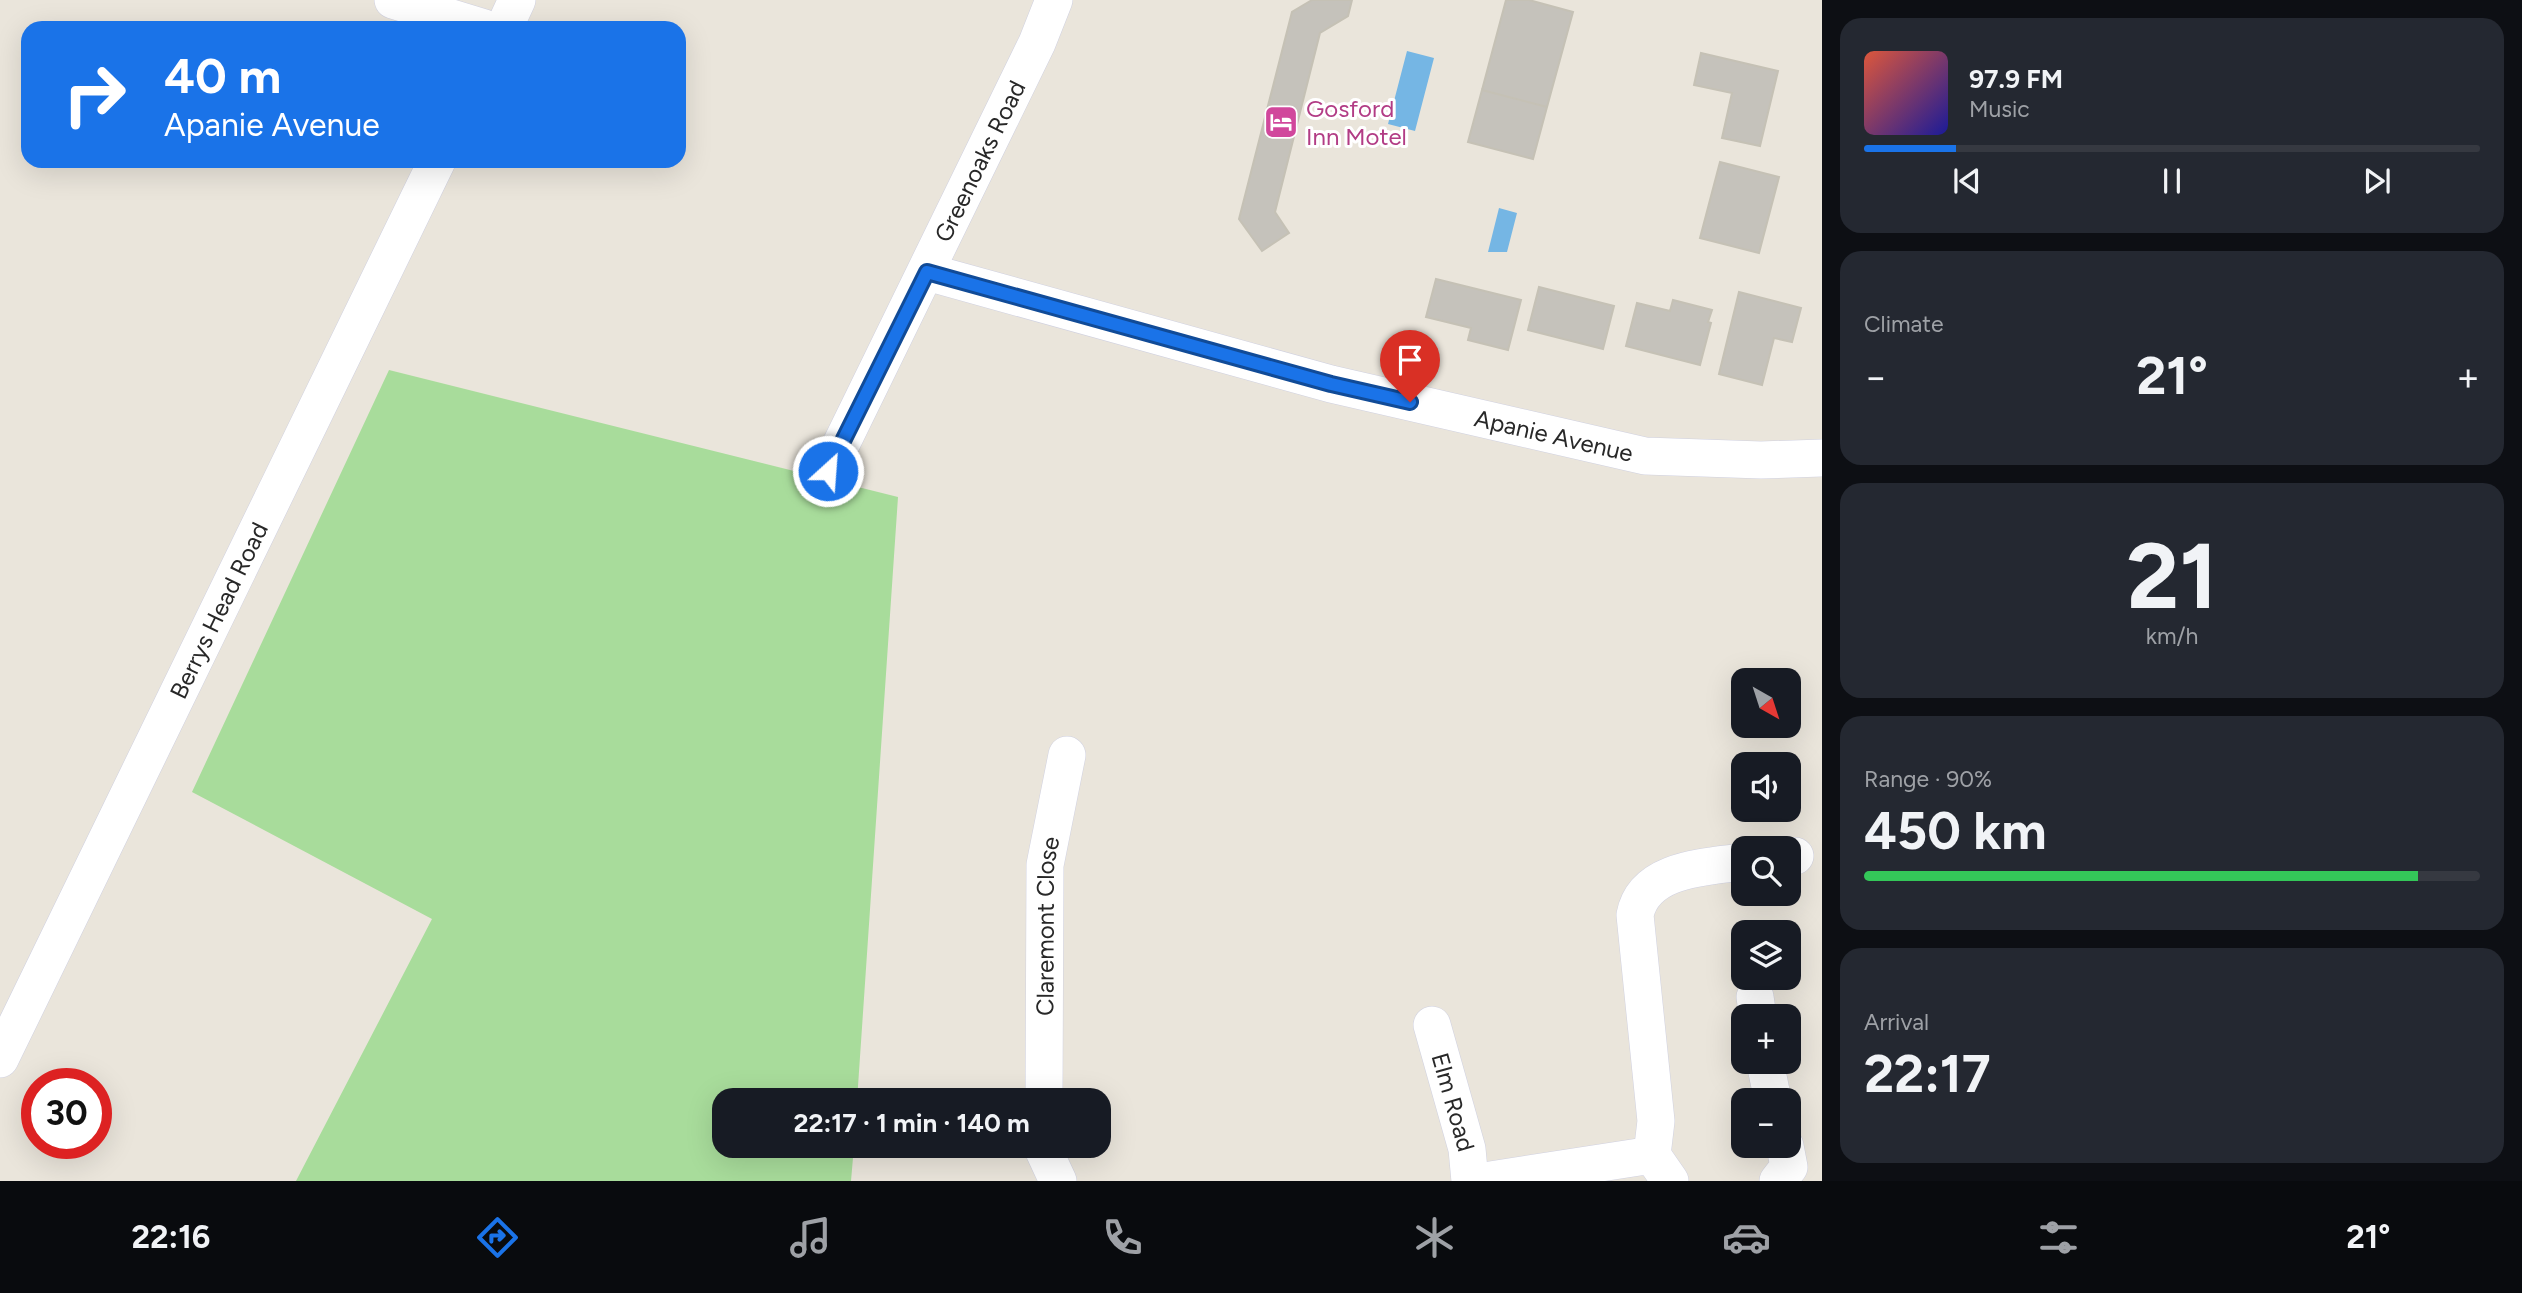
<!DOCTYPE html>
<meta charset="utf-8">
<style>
body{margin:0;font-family:Figtree,sans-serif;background:#242831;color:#f1f3f6;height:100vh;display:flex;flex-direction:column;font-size:26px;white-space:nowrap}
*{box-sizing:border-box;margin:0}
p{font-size:23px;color:#9ea1a6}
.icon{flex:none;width:38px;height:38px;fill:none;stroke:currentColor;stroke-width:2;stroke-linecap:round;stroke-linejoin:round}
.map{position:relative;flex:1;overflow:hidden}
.side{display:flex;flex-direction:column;gap:18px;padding:18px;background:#0d0f14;width:700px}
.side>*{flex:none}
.guide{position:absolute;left:21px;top:21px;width:665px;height:147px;border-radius:21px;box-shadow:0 7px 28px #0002;background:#1a73e8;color:#fff;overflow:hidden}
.needle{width:46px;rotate:141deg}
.buttons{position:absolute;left:1731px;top:668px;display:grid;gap:14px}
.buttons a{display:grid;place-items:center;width:70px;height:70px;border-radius:14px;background:#171b24;box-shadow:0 7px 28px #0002;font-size:35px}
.speed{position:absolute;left:21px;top:1068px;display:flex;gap:14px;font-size:35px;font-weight:700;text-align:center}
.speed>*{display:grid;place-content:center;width:91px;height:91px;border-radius:50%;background:#171b24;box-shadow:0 7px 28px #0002;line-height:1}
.speed .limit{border:10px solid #d22;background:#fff;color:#111}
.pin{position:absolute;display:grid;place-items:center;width:60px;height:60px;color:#fff;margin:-72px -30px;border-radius:50% 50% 50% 0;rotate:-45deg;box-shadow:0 0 7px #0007}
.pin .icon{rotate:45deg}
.me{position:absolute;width:77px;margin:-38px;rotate:26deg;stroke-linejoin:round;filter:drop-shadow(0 0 5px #0008)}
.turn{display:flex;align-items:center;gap:24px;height:147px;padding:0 28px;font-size:32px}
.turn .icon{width:91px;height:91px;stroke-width:2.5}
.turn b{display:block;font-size:49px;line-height:60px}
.big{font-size:52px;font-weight:700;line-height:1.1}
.side .tile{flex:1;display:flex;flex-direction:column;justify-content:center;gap:10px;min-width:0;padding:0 24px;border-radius:21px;background:#242831}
.side .dial{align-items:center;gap:0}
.dial b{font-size:91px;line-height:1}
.song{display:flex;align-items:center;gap:21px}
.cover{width:84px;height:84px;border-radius:10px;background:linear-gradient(135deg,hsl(10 70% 55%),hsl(240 70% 35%))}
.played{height:7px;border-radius:4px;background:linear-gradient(90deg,#1a73e8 15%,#363941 15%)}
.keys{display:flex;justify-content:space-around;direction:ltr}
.heat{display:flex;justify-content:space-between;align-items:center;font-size:38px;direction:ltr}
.charge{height:10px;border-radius:5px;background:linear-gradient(90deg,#34c759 90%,#363941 0)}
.trip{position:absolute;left:712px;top:1088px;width:399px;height:70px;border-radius:21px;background:#171b24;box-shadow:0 7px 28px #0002;font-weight:700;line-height:70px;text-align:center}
.dock{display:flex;height:112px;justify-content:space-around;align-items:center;background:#090b0e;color:#9ea1a6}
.dock .icon{width:49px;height:49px}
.dock .active{color:#1a73e8}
.dock b{font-size:32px;color:#f1f3f6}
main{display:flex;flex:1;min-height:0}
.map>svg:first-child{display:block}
.green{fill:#a8dc9b}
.water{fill:#75b6e4}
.building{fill:#c5c2bb;stroke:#c5c1b5;stroke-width:2}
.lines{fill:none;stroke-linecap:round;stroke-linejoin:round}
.minor-casing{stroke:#d0d1e0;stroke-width:38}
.minor{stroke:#fff;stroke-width:37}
.route-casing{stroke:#114b97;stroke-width:18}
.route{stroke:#1a73e8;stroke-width:12}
.labels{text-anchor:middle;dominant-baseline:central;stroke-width:6;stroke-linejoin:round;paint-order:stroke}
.hotel-label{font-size:24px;fill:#b23c85;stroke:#fff;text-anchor:start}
.street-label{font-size:24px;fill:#282828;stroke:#fff}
</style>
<main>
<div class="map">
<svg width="1822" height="1181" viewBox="0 0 1822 1181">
<rect width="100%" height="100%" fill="#eae5db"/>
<path class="green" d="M389 370 898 497 857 1101H724V1146H854L851 1181H296L432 919 192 792Z"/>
<path class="water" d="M1407 51 1434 58 1415 131 1388 124Z
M1499 208 1517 213 1507 252H1488Z"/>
<path class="building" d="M1312 0H1352L1348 16 1320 33 1275 212 1289 233 1262 251 1239 219 1292 12Z
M1506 0H1529L1573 12 1547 107 1482 90Z
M1701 53 1778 71 1760 146 1722 138 1732 93 1694 85Z
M1482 90 1547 107 1533 159 1468 142Z
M1720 162 1779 177 1759 253 1700 238Z
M1436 279 1521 300 1508 350 1468 340 1471 328 1426 317Z
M1539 287 1614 306 1603 349 1528 330Z
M1739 292 1801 308 1792 342 1774 338 1762 385 1719 374Z
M1673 300 1712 310 1708 322 1711 323 1700 365 1626 346 1637 303 1670 311Z"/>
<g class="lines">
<g class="minor-casing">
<g id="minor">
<path d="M393 0 484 28"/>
<path d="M504 28 517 0"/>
<path id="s1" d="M927 272 1331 384 1645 456 1761 460 1822 458"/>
<path id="s2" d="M828 471 1037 43 1054 0"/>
<path d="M1788 857 1795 856"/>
<path d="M1755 997 1758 1017"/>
<path id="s3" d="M1432 1025 1467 1149 1470 1181"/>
<path id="s4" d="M0 1059 437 161"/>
<path d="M1765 1062 1773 1101"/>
<path id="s5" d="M1044 1101 1045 865 1067 755"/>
<path d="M1044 1146V1151L1058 1181"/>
<path d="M1652 1155 1656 1121 1635 915C1644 868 1706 867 1743 862"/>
<path d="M1484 1181 1652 1155 1670 1181"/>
<path d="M1778 1181 1789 1167 1785 1146"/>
</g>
</g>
<use href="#minor" class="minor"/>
</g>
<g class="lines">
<g class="route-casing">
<path id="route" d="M828 471 927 272 1331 384 1410 402"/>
</g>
<use href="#route" class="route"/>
</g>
<defs>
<g id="hotel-square" transform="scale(1.75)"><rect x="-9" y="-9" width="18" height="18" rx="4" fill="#d1479c" stroke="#fff"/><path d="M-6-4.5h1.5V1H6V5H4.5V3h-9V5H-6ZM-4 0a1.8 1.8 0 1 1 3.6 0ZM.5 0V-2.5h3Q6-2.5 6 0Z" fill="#fff"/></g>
</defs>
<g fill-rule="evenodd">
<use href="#hotel-square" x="1281" y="122"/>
</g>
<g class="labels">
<g class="hotel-label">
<text x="1306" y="108">Gosford<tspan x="1306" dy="28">Inn Motel</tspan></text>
</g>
<g class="street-label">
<text stroke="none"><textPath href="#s2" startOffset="345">Greenoaks Road</textPath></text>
<text stroke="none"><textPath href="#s1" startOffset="648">Apanie Avenue</textPath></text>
<text stroke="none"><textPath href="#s4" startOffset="499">Berrys Head Road</textPath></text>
<text stroke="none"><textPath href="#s5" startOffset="175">Claremont Close</textPath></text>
<text stroke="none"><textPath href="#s3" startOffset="80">Elm Road</textPath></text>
</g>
</g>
</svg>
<div class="buttons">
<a><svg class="needle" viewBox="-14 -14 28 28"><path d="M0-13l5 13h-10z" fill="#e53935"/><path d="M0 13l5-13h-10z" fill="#9ea1a6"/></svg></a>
<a><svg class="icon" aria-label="sound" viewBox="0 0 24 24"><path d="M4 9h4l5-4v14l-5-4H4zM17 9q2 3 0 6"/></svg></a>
<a><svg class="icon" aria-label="search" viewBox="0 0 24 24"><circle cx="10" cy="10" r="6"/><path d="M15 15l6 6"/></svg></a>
<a><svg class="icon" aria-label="layers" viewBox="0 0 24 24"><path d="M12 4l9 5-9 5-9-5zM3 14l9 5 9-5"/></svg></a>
<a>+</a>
<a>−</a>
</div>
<div class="speed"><div class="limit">30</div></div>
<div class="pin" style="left:1410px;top:402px;background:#d93025"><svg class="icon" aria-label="arrive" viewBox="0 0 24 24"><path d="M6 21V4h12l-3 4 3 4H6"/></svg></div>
<svg class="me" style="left:828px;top:471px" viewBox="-20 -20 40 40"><circle r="17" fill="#1a73e8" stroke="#fff" stroke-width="3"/><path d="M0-11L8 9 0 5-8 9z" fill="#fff"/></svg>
<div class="trip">22:17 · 1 min · 140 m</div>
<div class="guide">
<div class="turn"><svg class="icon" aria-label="right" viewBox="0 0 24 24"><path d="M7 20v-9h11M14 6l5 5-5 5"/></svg><div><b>40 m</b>Apanie Avenue</div></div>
</div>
</div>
<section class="side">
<div class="tile">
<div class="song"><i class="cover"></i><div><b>97.9 FM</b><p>Music</p></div></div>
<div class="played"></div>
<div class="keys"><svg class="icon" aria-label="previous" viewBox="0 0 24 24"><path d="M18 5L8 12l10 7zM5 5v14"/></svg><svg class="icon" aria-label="pause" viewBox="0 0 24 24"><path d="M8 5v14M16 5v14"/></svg><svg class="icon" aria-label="next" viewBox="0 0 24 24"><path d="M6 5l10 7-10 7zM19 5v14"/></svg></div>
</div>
<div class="tile"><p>Climate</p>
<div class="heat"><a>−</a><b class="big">21°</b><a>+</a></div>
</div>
<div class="tile dial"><b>21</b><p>km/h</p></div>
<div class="tile"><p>Range · 90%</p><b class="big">450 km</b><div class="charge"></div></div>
<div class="tile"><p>Arrival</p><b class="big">22:17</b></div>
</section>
</main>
<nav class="dock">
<b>22:16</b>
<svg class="icon active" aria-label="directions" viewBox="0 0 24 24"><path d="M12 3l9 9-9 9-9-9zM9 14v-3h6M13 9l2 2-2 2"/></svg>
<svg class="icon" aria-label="music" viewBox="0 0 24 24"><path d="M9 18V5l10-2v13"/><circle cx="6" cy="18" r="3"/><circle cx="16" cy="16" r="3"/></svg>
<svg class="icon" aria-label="phone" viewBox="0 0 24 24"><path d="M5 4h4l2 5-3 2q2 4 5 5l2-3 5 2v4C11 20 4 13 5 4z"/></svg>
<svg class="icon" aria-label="climate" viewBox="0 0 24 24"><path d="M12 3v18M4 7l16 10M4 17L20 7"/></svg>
<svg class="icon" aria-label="car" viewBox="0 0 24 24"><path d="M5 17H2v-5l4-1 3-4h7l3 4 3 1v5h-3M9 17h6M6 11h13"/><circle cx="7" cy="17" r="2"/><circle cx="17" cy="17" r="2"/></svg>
<svg class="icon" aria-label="filters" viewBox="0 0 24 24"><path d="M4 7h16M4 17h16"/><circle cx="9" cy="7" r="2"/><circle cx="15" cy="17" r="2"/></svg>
<b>21°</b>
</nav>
